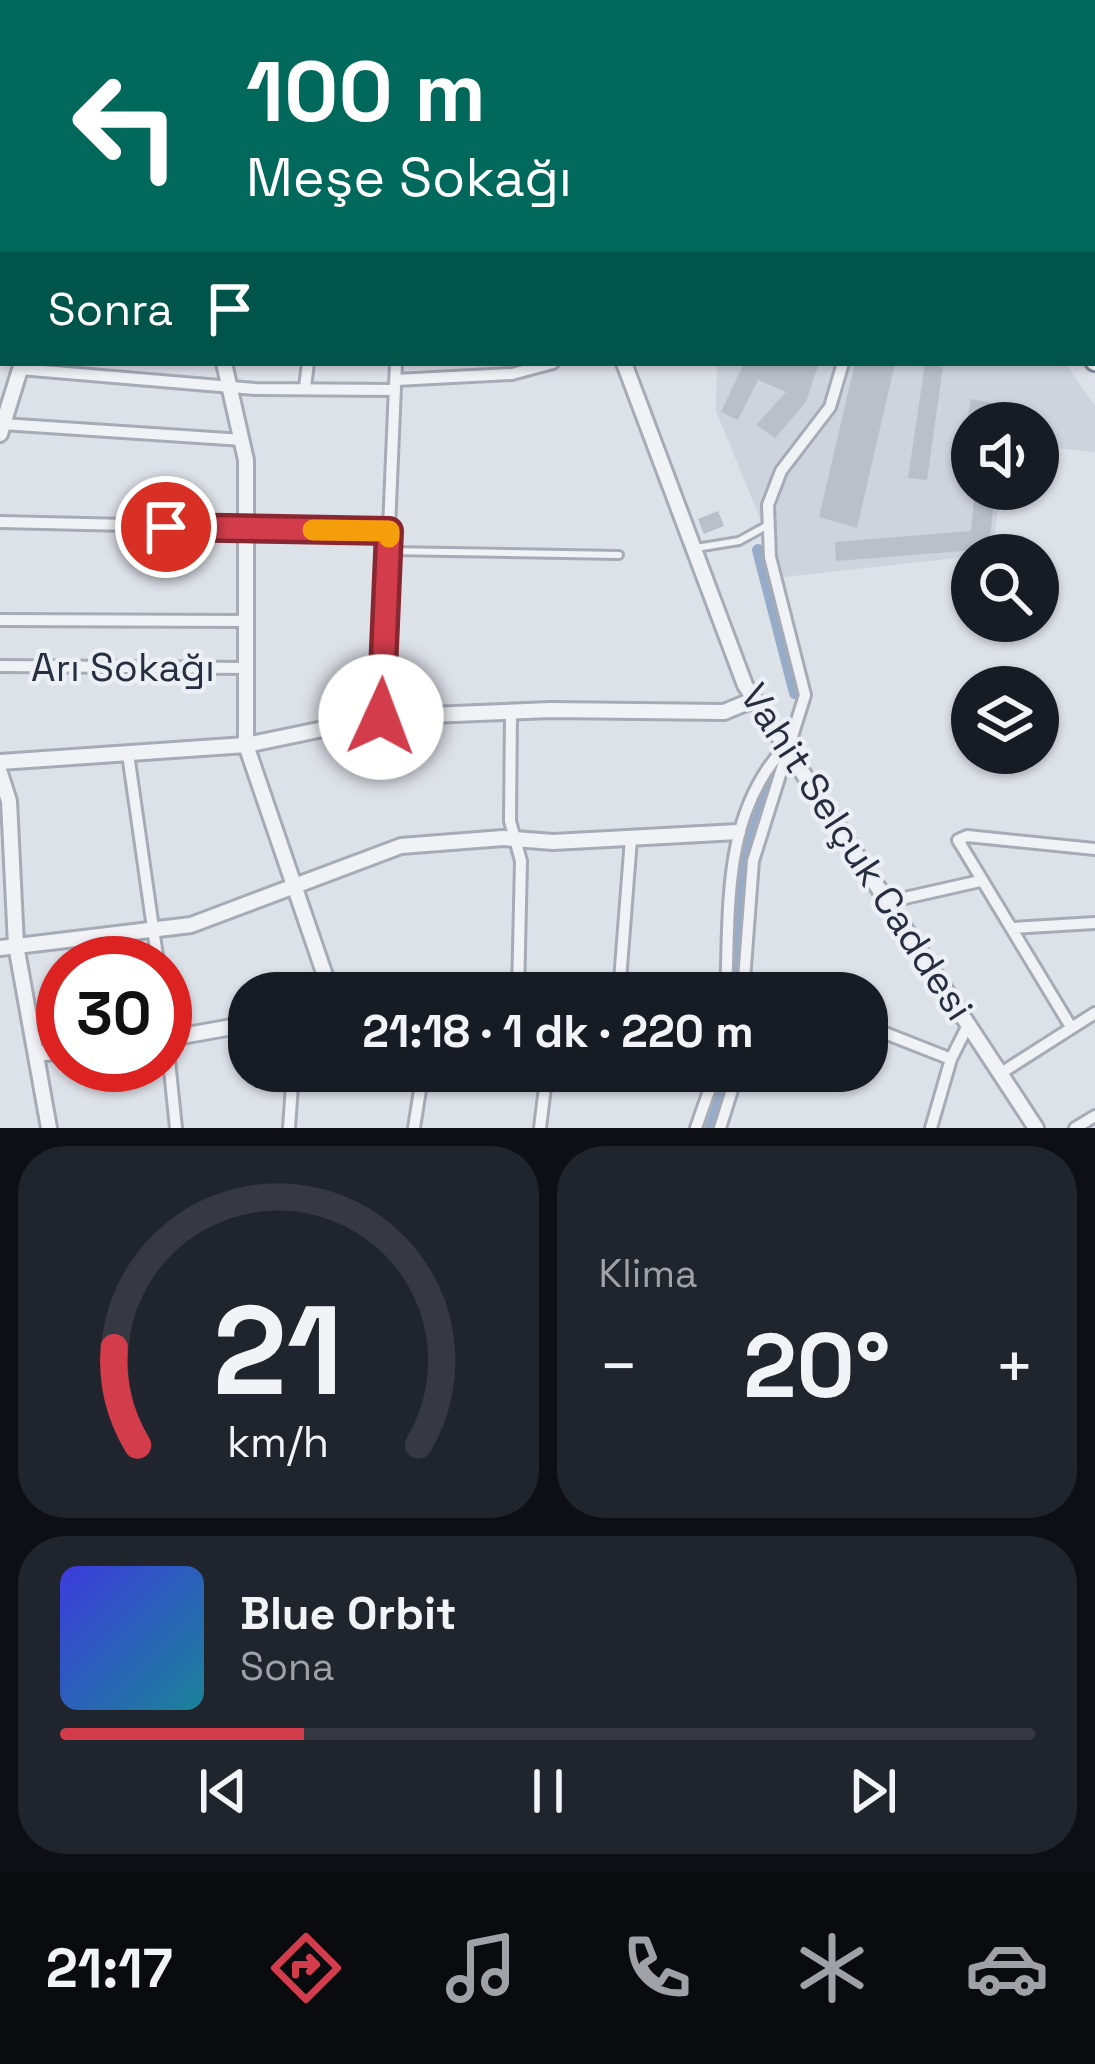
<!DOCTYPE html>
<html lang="tr">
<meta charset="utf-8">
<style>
body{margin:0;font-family:"Space Grotesk",sans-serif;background:#20242c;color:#f1f3f6;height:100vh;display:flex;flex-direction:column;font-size:45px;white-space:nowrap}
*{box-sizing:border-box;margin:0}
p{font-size:39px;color:#9ea1a6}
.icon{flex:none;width:66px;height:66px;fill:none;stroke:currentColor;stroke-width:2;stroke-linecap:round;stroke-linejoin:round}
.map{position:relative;height:1128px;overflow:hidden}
.sheet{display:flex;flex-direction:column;gap:18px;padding:18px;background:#0d0f14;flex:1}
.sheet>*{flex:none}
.banner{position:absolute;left:0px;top:0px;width:1095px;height:366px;box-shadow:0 3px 9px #0004;background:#00695c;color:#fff;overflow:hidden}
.tools{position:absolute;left:951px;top:402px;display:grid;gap:24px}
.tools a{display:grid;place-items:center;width:108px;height:108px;border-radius:50%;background:#171b24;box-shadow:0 3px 9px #0004;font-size:60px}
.speed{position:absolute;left:36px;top:936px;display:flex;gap:24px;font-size:60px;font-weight:700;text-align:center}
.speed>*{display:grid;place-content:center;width:156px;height:156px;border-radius:50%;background:#171b24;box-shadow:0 3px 9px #0004;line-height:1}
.speed .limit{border:18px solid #d22;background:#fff;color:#111}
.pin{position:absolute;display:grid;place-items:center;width:102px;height:102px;color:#fff;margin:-51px;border:6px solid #fff;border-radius:50%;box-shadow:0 3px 12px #0007}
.me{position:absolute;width:132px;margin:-66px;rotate:2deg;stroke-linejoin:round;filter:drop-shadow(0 0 9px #0008)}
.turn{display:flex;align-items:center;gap:42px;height:252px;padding:0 48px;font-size:54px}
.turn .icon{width:156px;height:156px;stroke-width:2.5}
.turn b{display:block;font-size:84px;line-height:102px}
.then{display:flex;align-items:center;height:114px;padding:0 48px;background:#0003;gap:24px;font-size:45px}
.big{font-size:90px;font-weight:700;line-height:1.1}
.sheet .card{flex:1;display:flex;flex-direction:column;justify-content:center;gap:18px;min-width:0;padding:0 42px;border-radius:48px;background:#20242c}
.sheet .dial{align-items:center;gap:0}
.dial svg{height:312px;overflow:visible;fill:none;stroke:#363941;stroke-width:7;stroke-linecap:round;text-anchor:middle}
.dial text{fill:#f1f3f6;stroke:none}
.song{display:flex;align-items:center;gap:36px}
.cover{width:144px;height:144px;border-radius:18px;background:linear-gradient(135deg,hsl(240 70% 55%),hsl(190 70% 35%))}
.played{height:12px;border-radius:6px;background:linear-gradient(90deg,#d23c4b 25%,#363941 25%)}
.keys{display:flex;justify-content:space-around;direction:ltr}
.heat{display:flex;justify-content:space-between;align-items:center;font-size:66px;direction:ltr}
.sheet .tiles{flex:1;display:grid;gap:18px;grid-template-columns:1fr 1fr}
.card:last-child{grid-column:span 2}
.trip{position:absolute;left:228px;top:972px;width:660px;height:120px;border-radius:48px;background:#171b24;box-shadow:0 3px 9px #0004;font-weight:700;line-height:120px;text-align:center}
.dock{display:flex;height:192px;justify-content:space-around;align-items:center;background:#090b0e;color:#9ea1a6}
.dock .icon{width:84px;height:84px}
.dock .selected{color:#d23c4b}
.dock b{font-size:54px;color:#f1f3f6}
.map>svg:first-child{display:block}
.built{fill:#cfd3dd}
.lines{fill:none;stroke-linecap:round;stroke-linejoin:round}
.canal{stroke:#96acc9;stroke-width:12}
.building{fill:#babfca}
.service-casing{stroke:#a6abb5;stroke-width:12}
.minor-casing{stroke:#a6abb5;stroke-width:16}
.tertiary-casing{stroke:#a6abb5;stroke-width:20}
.trunk-casing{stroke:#848d9f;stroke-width:24}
.service{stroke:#f0f2f6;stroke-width:6}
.minor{stroke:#f0f2f6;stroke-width:10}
.tertiary{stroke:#f0f2f6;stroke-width:14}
.trunk{stroke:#fff;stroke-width:18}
.route-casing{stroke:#882731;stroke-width:30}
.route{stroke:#d23c4b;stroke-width:21}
.slow{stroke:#f59e0b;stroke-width:21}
.labels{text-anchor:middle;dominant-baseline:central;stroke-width:9;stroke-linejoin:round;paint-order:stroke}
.street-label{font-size:39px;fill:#262e3f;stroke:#ecf0f5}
</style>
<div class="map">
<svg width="1095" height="1128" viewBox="0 0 1095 1128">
<rect width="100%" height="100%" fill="#dde1e8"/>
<path class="built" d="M185 0H459L452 3Z
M485 0H815L817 3H487Z
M717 363H1065L1095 406V452L1038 446V423H972V489H1001L992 554 784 577 716 411Z"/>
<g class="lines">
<path class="canal" d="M1005 3 1006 0
M758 550 795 693
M735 993 745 856 770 785
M711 1128 730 1071"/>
</g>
<path class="building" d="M744 363H819L806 402 775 438 756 425 786 392 758 380 738 420 721 412Z
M855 363H895L857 528 819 517Z
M925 364 943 367 927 480 908 478Z
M971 399 1003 405 1001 423 967 421Z
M975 489H995L989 549 836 561 835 542 971 531Z
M718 511 724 526 704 534 698 519Z"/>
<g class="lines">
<g class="service-casing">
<path id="service" d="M944 0 946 3
M696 548 739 541 768 525
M388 551 619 555"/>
</g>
<g class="minor-casing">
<path id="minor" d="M0 209H3
M0 254H3
M0 338 3 339
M20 369 255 389 395 390
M396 380 512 374 553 363
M305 387 308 363
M2 424 243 440
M0 522 389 531
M0 620 246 621
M0 666 245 668
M511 712 510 821 521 861 518 993
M381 717 396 363
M128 754 158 963
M887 902 980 881
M1013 928 1095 923
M743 985 777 993
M619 993 631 839
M726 993C730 907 722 816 784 748
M743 993 753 861 805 695 770 557 768 505 781 471 830 407 843 363
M165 1022 176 1128
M867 1026 951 1059
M1071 1027 958 840 967 836 1095 849
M1001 1073 1095 1013
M289 1128 293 1071
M414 1128 423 1071
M540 1128 547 1071
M696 1128 716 1071
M720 1128 738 1071
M931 1128 951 1059 969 1023
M1075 1128 1095 1116"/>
</g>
<g class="tertiary-casing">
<path id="tertiary" d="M176 0V3
M496 0 497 3
M1013 3 1014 0
M0 32 3 41
M224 363 246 460V745L331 993
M624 363 745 685 1036 1128
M0 434 22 363
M0 762 246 745 381 717 551 710 724 712 753 700
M0 773 9 801 16 945 49 1128
M0 948 191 925 401 846 503 838 553 842 738 832
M165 1039 249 1024
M36 1054 63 1051"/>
</g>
<g class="trunk-casing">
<path id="trunk" d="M842 0 844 3
M878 0 880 3
M1092 308 1095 313
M1092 356 1095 361"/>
</g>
<use href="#service" class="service"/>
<use href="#minor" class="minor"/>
<use href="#tertiary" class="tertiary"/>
<use href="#trunk" class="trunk"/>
</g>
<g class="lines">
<g class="route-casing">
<path id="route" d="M166 527 389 531 381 717"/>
</g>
<use href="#route" class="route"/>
<path class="slow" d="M313 530 389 531V537"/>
</g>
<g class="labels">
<g class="street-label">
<text x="123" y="667">Arı Sokağı</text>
<text transform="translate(857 852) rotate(57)">Vahit Selçuk Caddesi</text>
</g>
</g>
</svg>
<div class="tools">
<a><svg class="icon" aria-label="sound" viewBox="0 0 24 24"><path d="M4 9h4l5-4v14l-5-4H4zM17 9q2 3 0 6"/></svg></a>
<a><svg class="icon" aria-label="search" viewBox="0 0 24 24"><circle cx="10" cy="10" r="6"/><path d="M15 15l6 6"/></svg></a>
<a><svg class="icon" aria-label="layers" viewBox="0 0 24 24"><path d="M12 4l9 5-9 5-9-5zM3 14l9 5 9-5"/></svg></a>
</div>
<div class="speed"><div class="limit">30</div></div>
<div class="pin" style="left:166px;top:527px;background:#d93025"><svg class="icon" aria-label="arrive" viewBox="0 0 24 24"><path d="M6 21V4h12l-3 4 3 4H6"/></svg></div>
<svg class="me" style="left:381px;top:717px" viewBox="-20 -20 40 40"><circle r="19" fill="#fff"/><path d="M0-13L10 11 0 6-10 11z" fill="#d23c4b"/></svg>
<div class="trip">21:18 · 1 dk · 220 m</div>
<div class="banner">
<div class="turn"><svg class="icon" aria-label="left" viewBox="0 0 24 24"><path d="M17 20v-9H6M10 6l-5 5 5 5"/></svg><div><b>100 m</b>Meşe Sokağı</div></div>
<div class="then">Sonra<svg class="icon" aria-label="arrive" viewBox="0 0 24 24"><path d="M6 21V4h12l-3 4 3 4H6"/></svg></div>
</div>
</div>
<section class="sheet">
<div class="tiles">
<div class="card dial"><svg viewBox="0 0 100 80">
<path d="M14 69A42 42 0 1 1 86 69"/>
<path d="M14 69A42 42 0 0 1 8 44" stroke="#d23c4b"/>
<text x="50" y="56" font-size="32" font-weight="700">21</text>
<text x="50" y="72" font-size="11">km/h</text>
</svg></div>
<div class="card"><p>Klima</p>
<div class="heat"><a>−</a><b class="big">20°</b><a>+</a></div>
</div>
<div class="card">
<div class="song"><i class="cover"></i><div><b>Blue Orbit</b><p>Sona</p></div></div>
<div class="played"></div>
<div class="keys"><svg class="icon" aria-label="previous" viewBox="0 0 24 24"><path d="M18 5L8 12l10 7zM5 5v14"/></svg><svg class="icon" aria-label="pause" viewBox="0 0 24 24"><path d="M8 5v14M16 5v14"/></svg><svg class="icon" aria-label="next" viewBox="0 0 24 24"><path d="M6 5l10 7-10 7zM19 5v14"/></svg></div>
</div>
</div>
</section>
<nav class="dock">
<b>21:17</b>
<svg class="icon selected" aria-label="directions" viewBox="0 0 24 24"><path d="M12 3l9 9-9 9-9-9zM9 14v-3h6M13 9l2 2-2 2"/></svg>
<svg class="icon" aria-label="music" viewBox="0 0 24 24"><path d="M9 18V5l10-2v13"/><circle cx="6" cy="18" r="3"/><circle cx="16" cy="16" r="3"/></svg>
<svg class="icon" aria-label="phone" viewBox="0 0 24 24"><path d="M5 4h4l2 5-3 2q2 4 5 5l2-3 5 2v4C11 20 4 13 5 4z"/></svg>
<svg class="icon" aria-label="climate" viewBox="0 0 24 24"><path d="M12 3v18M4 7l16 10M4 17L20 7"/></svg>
<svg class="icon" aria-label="car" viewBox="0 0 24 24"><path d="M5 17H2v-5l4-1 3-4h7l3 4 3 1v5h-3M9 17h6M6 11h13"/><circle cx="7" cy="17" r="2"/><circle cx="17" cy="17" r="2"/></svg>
</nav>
